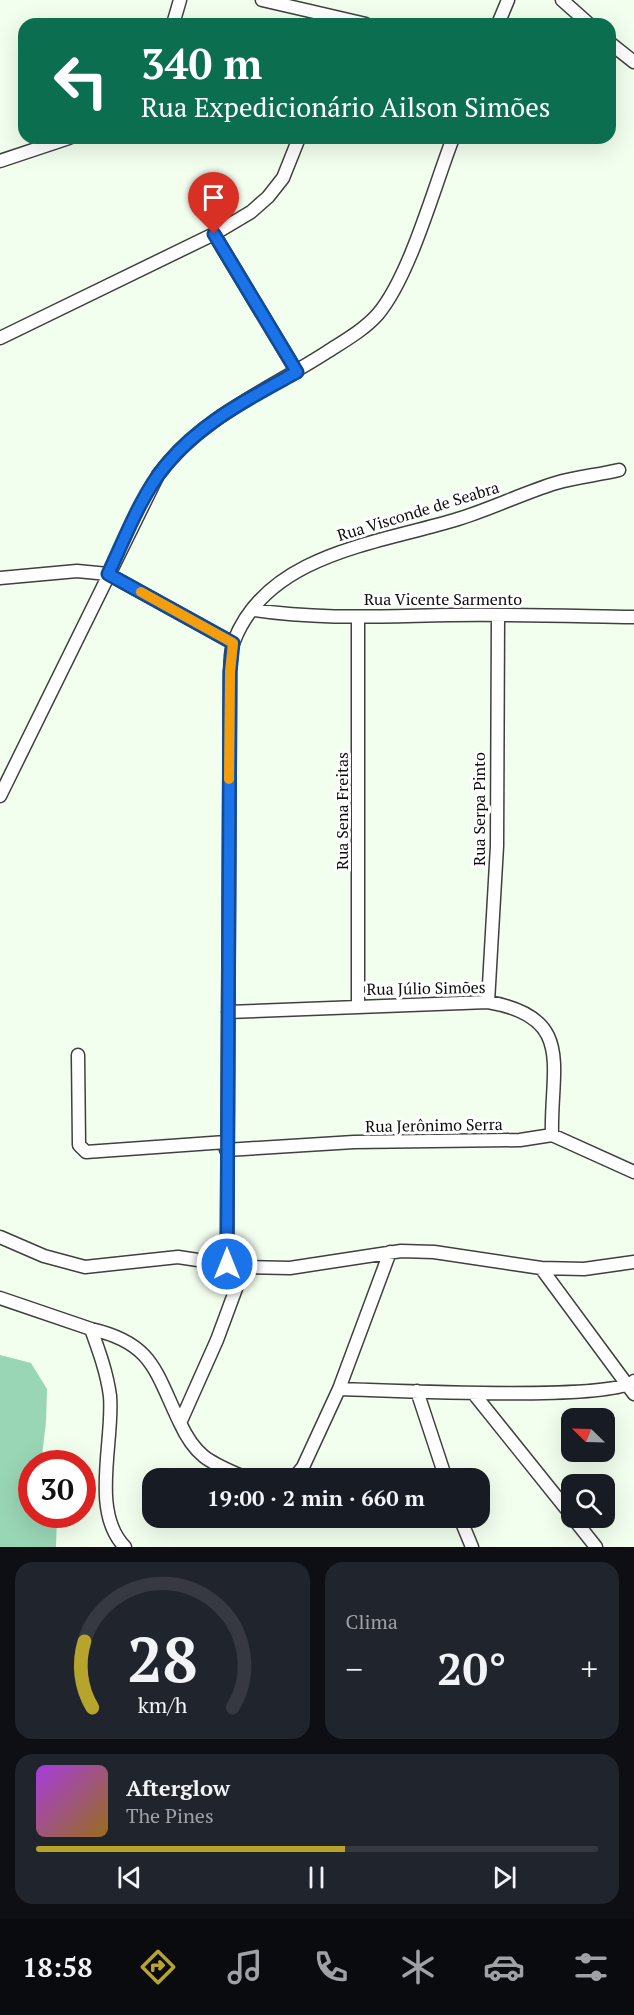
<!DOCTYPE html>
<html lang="pt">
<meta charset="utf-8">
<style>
body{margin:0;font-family:"PT Serif",serif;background:#20242c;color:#f1f3f6;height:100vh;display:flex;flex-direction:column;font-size:22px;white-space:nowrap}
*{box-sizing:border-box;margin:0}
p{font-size:20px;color:#9ea1a6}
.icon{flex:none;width:33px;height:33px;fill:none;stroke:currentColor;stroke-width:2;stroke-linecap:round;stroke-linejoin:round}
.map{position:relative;height:1547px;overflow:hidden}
.panel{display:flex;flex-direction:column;gap:15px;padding:15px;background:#0d0f14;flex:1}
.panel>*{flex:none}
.top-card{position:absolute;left:18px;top:18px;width:598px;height:126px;border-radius:18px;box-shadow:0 6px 24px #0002;background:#0b6e4f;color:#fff;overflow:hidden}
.needle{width:39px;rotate:293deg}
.tools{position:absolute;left:561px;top:1408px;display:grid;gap:12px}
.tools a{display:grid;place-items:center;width:54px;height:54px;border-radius:12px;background:#171b24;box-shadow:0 6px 24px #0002;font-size:30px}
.speed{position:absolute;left:18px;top:1450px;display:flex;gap:12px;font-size:30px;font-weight:700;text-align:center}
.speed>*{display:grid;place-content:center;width:78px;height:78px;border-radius:50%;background:#171b24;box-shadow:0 6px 24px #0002;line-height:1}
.speed .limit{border:9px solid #d22;background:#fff;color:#111}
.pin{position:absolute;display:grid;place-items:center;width:51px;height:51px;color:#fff;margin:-62px -26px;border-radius:50% 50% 50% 0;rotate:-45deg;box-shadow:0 0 6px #0007}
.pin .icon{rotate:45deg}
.me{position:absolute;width:66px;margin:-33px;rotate:0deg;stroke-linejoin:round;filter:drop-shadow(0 0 4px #0008)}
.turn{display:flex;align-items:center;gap:21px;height:126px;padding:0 24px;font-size:27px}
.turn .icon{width:78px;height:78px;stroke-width:2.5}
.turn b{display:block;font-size:42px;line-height:51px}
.big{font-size:45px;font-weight:700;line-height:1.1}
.panel .widget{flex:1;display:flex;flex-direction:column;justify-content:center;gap:9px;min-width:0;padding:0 21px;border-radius:18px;background:#20242c}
.panel .dial{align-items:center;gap:0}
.dial svg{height:156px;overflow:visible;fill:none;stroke:#363941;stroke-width:7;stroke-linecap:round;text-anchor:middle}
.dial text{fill:#f1f3f6;stroke:none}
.song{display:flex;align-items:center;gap:18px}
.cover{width:72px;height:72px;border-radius:9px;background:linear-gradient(135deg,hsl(280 70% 55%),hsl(40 70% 35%))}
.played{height:6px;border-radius:3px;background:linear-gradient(90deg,#b6a42c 55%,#363941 55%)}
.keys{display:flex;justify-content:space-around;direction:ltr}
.heat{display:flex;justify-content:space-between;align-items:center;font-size:33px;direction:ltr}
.panel .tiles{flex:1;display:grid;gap:15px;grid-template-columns:1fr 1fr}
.widget:last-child{grid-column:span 2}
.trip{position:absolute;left:142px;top:1468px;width:348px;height:60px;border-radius:18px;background:#171b24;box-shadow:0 6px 24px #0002;font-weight:700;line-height:60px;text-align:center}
.tab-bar{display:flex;height:96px;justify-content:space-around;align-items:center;background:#090b0e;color:#9ea1a6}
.tab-bar .icon{width:42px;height:42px}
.tab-bar .on{color:#b6a42c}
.tab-bar b{font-size:27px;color:#f1f3f6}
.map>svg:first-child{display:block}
.forest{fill:#99d6b6}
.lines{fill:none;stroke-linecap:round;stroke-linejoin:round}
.minor-casing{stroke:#404040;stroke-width:15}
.minor{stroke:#fff;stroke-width:12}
.route-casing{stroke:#114b97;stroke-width:15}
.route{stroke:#1a73e8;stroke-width:10}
.slow{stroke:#f59e0b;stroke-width:10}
.labels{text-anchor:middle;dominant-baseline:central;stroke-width:6;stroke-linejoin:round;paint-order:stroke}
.street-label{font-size:16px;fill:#0d0d0d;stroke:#fff}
</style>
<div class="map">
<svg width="634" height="1547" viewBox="0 0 634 1547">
<rect width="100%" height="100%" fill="#f2feee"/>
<path class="forest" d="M0 1355 31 1363 47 1389 46 1422 41 1464H32V1515H57L56 1547H0Z"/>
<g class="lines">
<g class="minor-casing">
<path id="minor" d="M262 0 366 24
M562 0 589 24
M173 24 180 0
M498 24 508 0
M610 43 634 62
M0 161 69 138
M214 234 297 372
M0 338 214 234 251 212 268 197 283 178 299 138
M0 578 77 571 108 574 233 643
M254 610C318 620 385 616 450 615 512 614 573 616 634 617
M358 617V1005
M0 796 158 475C201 417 268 390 327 352 344 341 364 330 378 314 410 276 434 187 453 138
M488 1002 497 846 498 615
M228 1012 488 1002C576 1017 550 1068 552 1135
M78 1055 79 1145 86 1152 226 1142
M226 1150 354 1142 520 1140 552 1135 634 1172
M0 1237 44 1256 85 1267 178 1257 244 1267 290 1268 401 1251 434 1252 541 1268 584 1269 634 1262
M227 1264 230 672C231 662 230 650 234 641 268 553 381 543 458 519 491 509 523 493 556 483 576 477 598 475 619 470
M244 1267 217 1340 180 1423C197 1460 213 1463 248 1479
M541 1268 634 1394
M0 1298 91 1329C99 1351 107 1373 110 1396 114 1441 90 1512 125 1547
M91 1329C153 1343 155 1371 180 1423
M339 1389C384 1390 609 1402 634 1381
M417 1391 446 1479
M474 1394 572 1516
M293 1479 303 1467 339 1389 390 1252
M460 1518 472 1547
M573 1518 596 1547"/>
</g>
<use href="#minor" class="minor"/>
</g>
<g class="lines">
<g class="route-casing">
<path id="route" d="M214 234 297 372C250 398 201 422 166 465 141 495 125 538 108 574L233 643 230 672 227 1264"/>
</g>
<use href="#route" class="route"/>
<path class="slow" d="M141 592 233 643 230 672 229 779"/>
</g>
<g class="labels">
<g class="street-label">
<text transform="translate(418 511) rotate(-17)">Rua Visconde de Seabra</text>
<text x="443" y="599">Rua Vicente Sarmento</text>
<text transform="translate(479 809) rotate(-90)">Rua Serpa Pinto</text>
<text transform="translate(342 811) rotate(-90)">Rua Sena Freitas</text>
<text transform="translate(426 988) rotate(-1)">Rua Júlio Simões</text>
<text transform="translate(434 1125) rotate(-1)">Rua Jerônimo Serra</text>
</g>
</g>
</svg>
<div class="tools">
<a><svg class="needle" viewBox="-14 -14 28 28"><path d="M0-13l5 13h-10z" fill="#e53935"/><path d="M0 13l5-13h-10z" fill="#9ea1a6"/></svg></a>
<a><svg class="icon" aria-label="search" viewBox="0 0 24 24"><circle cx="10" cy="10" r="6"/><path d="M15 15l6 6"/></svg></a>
</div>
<div class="speed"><div class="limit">30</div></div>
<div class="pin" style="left:214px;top:234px;background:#d93025"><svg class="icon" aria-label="arrive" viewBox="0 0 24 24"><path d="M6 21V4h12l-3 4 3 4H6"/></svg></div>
<svg class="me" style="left:227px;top:1264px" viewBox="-20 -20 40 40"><circle r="17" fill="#1a73e8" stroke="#fff" stroke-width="3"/><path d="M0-11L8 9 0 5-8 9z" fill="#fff"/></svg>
<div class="trip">19:00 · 2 min · 660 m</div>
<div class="top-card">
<div class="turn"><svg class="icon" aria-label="left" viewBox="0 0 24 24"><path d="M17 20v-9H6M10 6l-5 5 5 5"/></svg><div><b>340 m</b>Rua Expedicionário Ailson Simões</div></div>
</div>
</div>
<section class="panel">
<div class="tiles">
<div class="widget dial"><svg viewBox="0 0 100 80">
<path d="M14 69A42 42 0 1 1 86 69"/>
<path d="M14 69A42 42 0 0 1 10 35" stroke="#b6a42c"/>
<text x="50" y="56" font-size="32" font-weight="700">28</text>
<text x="50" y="72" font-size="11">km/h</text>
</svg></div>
<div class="widget"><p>Clima</p>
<div class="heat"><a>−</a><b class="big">20°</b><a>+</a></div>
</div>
<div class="widget">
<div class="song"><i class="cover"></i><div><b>Afterglow</b><p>The Pines</p></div></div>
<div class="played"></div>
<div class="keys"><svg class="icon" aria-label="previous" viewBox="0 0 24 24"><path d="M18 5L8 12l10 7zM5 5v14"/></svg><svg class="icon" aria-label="pause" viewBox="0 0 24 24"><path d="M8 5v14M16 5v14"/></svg><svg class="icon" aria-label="next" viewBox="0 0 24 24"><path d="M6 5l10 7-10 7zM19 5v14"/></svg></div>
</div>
</div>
</section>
<nav class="tab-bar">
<b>18:58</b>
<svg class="icon on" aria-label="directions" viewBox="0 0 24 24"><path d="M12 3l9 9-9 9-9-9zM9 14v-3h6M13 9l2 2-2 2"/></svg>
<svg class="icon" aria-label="music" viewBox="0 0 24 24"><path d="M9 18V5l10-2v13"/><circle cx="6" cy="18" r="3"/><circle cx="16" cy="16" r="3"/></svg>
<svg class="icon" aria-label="phone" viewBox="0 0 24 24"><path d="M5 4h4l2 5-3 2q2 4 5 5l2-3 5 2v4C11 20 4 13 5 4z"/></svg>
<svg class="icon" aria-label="climate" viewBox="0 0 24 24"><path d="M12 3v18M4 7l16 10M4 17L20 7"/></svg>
<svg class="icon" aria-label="car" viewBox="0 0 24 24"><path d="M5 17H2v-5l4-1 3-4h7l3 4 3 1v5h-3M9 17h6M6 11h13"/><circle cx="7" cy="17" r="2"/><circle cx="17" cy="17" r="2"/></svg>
<svg class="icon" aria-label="filters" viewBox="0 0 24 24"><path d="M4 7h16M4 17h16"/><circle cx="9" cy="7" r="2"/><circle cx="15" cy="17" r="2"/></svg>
</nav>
